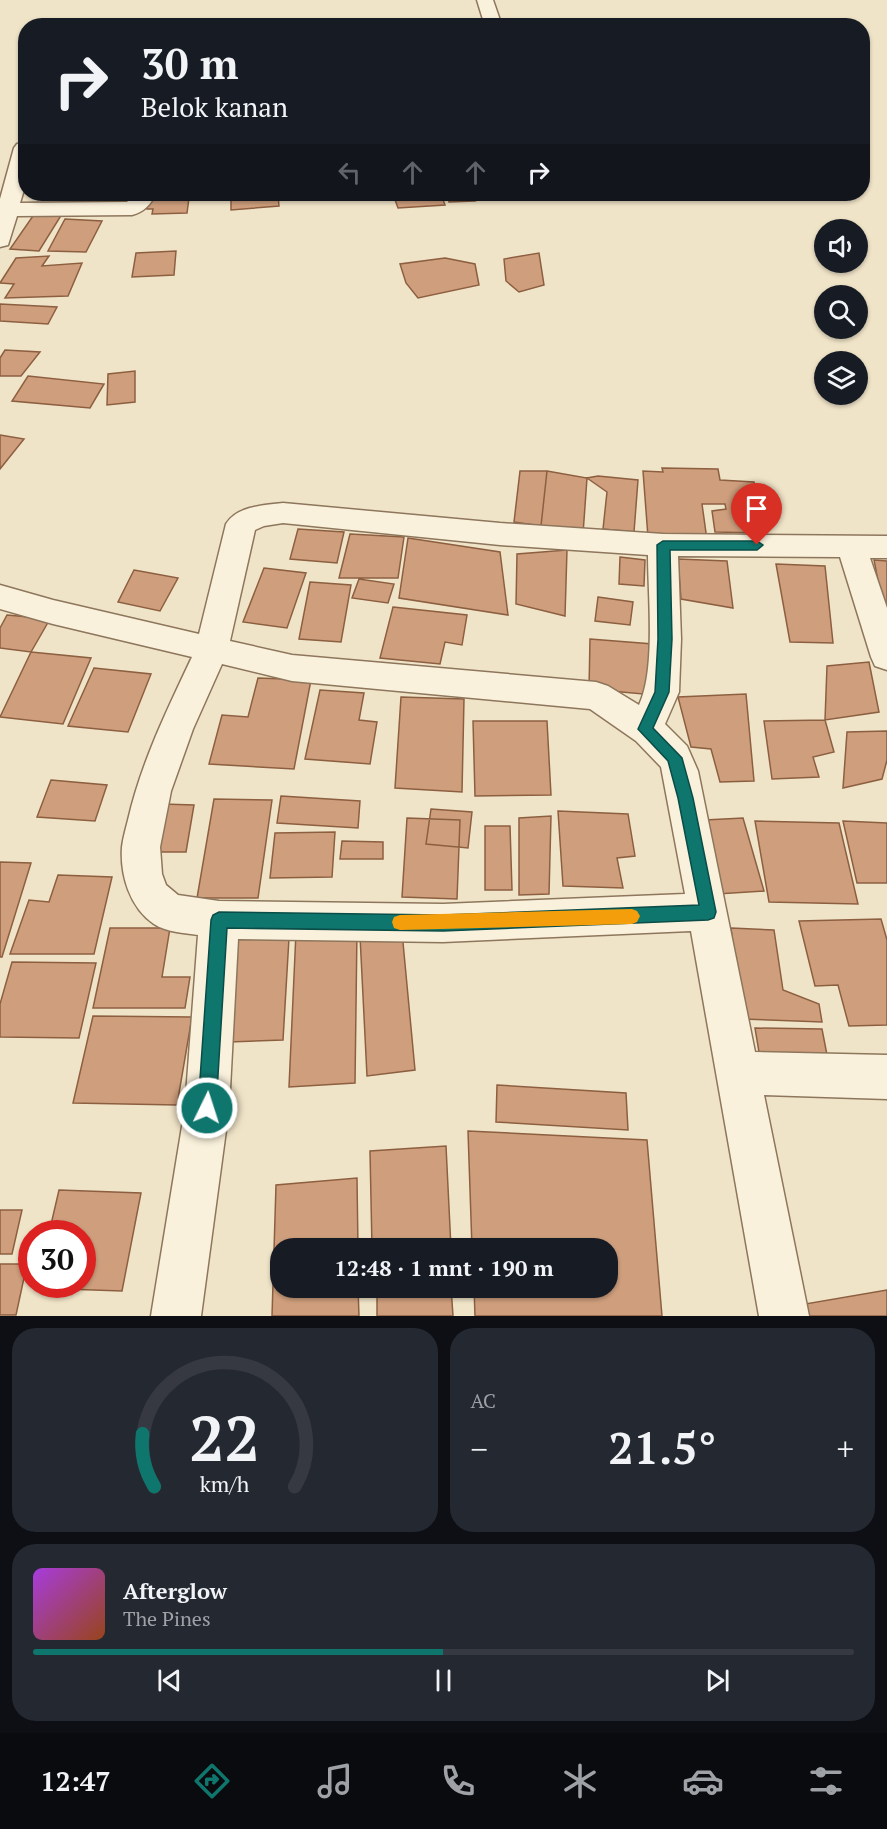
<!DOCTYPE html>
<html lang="id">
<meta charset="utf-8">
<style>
body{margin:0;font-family:"PT Serif",serif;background:#242831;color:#f1f3f6;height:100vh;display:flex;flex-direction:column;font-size:22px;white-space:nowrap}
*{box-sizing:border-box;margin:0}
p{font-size:20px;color:#9ea1a6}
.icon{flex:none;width:33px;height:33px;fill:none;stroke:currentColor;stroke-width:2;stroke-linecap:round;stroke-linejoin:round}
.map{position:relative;height:1316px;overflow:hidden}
.drawer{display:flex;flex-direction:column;gap:12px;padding:12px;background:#0d0f14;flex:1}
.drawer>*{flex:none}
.hud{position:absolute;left:18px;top:18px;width:852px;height:183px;border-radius:24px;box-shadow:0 2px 4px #0004;background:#171b24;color:#f1f3f6;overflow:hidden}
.buttons{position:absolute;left:814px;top:219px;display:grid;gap:12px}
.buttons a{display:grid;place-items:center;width:54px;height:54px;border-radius:50%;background:#171b24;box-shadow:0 2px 4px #0004;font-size:30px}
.speed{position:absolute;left:18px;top:1220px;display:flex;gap:12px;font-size:30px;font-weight:700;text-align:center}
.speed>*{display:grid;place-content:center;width:78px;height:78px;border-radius:50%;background:#171b24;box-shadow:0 2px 4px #0004;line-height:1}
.speed .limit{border:9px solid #d22;background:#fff;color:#111}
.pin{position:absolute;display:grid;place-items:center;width:51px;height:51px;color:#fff;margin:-62px -26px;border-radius:50% 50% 50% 0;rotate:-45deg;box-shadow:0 0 6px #0007}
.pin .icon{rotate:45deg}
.me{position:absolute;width:66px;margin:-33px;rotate:4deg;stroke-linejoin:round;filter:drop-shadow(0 0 4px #0008)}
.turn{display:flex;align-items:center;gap:21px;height:126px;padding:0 24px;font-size:27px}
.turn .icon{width:78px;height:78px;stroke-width:2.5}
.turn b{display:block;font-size:42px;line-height:51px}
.lanes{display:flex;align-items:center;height:57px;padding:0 24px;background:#0003;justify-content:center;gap:30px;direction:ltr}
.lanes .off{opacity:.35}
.big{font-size:45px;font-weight:700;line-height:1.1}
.drawer .widget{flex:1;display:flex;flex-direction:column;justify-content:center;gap:9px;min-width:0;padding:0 21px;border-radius:24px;background:#242831}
.drawer .dial{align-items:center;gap:0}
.dial svg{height:156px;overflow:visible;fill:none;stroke:#363941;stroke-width:7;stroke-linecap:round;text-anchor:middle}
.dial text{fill:#f1f3f6;stroke:none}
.song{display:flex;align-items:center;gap:18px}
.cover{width:72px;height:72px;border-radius:9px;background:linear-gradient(135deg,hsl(280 70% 55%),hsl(20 70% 35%))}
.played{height:6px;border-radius:3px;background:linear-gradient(90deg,#0f766e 50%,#363941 50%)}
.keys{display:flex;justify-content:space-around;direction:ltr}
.heat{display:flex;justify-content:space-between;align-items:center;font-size:33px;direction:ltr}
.drawer .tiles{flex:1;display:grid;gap:12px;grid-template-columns:1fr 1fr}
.widget:last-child{grid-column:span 2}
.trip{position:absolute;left:270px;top:1238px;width:348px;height:60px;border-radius:24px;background:#171b24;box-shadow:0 2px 4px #0004;font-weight:700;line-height:60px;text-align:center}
.menu{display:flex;height:96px;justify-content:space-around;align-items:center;background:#090b0e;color:#9ea1a6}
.menu .icon{width:42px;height:42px}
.menu .active{color:#0f766e}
.menu b{font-size:27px;color:#f1f3f6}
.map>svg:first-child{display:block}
.building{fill:#cf9f7d;stroke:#8d5f41;stroke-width:1.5}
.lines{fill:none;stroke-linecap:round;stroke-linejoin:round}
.minor-casing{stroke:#8d765c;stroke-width:3}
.minor{fill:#faf1dc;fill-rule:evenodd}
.route{fill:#0f766e;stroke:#0a4d48;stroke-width:1.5}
.slow{fill:#f59e0b}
</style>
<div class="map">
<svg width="887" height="1316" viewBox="0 0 887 1316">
<rect width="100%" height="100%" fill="#f0e4c8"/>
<path class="building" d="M95 194H131L129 201H92Z
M155 194H188V196L154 197Z
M231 194H278L279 206 231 210Z
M393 194H441L445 205 398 208Z
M447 194H486L488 196 475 201 449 202Z
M189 198 187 213 152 214 153 209H147L148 200Z
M35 213 62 214 39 251 10 249Z
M65 219 102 221 86 252 48 251Z
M176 251 174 275 132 277 136 253Z
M539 253 544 285 519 292 506 281 504 259Z
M49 256 42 266 82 263 68 296 5 298 14 284 0 283 16 258Z
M445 258 475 264 479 285 418 298 406 283 400 264Z
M0 304 57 307 48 324 0 321Z
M5 350 40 352 21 376H0V358Z
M135 371V402L107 405 108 374Z
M28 376 104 384 90 408 12 401Z
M0 435 24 439 0 469Z
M662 468 718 469 720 480 754 482 765 533 715 532 712 511 726 509 725 504H702L707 540 648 537 643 471 663 472Z
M520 471H547L541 526 514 522Z
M547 471 587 478 583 534 541 526Z
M598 476 638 480 634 532 603 529 607 492 587 478Z
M298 529 344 532 337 563 290 559Z
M350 534 404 537 398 578H339Z
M408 538 500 552 508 615 399 598Z
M567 550 565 616 516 604 517 554Z
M620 557 645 560 644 586 619 584Z
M678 559 727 561 733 608 681 599Z
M874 560 887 561V607H883Z
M776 564 825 566 833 643 790 642Z
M264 568 306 573 287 628 243 622Z
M134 570 178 578 160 611 118 602Z
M359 579 394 584 388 603 352 598Z
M310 582 351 585 341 642 299 639Z
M598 597 633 602 630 625 595 621Z
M393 607 467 615 462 645 445 642 440 664 380 658Z
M7 615 50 619 31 652 0 648V628Z
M590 639 653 644 654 695 589 689Z
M31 652 91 658 63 724 0 717Z
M869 662 879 712 825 720 827 666Z
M94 668 151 674 128 732 68 726Z
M258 678 311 680 294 769 209 764 222 715 248 717Z
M320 690 364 693 359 720 377 722 370 764 305 759Z
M746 694 754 781 720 782 711 749 691 747 678 697Z
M401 697 464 699 462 792 395 788Z
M825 720 834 752 813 757 819 777 772 779 764 721Z
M473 721H547L551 795 475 796Z
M887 731V760L882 779 843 788 847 732Z
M51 780 107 785 95 821 37 817Z
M281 796 360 801 358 828 277 823Z
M214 799 272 800 258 898H197Z
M162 804 194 805 186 852H152Z
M431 809 472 812 468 848 426 844Z
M558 811 628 814 635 856 617 858 623 888 563 886Z
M551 816 549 894 519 895V818Z
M407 818 460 820 457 899 402 897Z
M743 818 764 891 717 894 705 820Z
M755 821 839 823 858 904 769 902Z
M843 821 887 823V883H857Z
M485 826H510L512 890H485Z
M335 832 332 877 270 878 275 833Z
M342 841 383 842V859H340Z
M0 862 31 863 2 957H0Z
M58 875 112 877 94 954H10L29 900 49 902Z
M881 919 887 940V1025L849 1026 838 985 815 986 799 921Z
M110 928H170L162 977H190L185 1008H93Z
M731 928 774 930 783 990 819 1004 822 1022 742 1019Z
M357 930 355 1083 289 1087 296 932Z
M402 932 415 1070 367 1076 360 936Z
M289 938 283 1040 229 1042 238 939Z
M12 962 96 963 79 1038 0 1037V1004Z
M93 1016 192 1017 177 1105 73 1103Z
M755 1028 822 1029 828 1060 760 1058Z
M497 1085 626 1093 628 1130 496 1122Z
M468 1131 647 1140 662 1316H475L474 1287H608V1248H472Z
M446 1146 451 1248H372L370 1151Z
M357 1178 358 1248H280V1287H358L359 1316H272L276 1185Z
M59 1190 141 1193 122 1291 36 1288 37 1284H82V1233H49Z
M0 1210H22L12 1254H0Z
M0 1264H27L16 1315H0Z
M377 1287H451L453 1316H377Z
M887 1290V1316H808L805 1304Z"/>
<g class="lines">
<g class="minor-casing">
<path id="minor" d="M477 0H493L502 26H485Z
M26 142V183L20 203 127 202 135 194H156C150 205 144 212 132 215L17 216 8 245 0 247V199L14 148 17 144Z
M283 503 500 523 663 534 887 536V558H870L887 608V670L875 666 871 657 840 557 678 556 681 639 679 692 665 724 687 746 698 771 755 1052 887 1055V1099L764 1095 809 1316H759L691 931 443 942 238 939 229 1108 201 1316H151L185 1108 198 935C184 933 166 932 154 924 130 908 120 875 122 847 123 838 126 828 128 820 141 763 167 710 192 657L53 624 0 609V585L53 600 199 634 226 524C237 506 264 505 283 503ZM283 523 500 545 648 555C648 596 656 669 639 705L608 686 596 682 292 655 230 641 255 530 264 526ZM222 664 292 681 590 709 636 741 661 767 685 894 443 904 219 901 178 895 166 885 162 874 160 847 171 791 193 729Z"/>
</g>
<use href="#minor" class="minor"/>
</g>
<path class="route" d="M663 541H757L763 545 757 550H670L672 639 669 692 653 728 682 758 693 798 716 912 714 918 708 920 443 931 227 928 216 1108 213 1114 207 1117 200 1114 198 1108 211 920 213 915 219 912 443 915 699 905 678 798 668 761 638 729 655 692 658 639 657 545Z"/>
<path class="slow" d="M632 909 637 911 640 916 637 922 632 924 400 930 394 928 392 922 394 917 400 915Z"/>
</svg>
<div class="buttons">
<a><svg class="icon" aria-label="sound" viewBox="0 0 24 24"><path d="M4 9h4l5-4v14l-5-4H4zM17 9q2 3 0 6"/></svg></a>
<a><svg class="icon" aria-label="search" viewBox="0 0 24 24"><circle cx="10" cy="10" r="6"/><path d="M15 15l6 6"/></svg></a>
<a><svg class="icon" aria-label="layers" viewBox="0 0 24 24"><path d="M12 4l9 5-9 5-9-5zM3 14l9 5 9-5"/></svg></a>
</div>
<div class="speed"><div class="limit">30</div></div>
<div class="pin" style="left:757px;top:545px;background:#d93025"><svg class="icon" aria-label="arrive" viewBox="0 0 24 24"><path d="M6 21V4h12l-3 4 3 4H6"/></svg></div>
<svg class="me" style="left:207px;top:1108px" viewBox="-20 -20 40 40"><circle r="17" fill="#0f766e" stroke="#fff" stroke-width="3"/><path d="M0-11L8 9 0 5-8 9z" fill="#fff"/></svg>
<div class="trip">12:48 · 1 mnt · 190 m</div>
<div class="hud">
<div class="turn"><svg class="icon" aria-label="right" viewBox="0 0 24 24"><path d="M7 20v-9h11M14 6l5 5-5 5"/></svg><div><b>30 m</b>Belok kanan</div></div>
<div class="lanes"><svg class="icon off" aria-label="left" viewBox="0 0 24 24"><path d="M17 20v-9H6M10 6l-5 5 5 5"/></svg><svg class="icon off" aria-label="ahead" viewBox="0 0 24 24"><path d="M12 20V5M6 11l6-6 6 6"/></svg><svg class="icon off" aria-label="ahead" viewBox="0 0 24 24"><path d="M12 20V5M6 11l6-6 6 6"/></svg><svg class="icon" aria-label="right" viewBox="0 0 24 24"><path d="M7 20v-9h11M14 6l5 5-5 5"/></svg></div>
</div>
</div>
<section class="drawer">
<div class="tiles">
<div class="widget dial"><svg viewBox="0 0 100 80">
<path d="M14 69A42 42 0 1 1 86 69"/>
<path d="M14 69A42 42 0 0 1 8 42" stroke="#0f766e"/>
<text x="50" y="56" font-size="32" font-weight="700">22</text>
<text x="50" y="72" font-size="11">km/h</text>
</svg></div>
<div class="widget"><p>AC</p>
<div class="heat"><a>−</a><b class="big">21.5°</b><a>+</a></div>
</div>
<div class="widget">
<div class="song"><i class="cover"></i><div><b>Afterglow</b><p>The Pines</p></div></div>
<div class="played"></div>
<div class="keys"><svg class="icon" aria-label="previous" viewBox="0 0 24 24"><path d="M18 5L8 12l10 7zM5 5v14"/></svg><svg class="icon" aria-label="pause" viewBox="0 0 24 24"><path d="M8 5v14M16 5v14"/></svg><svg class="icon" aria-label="next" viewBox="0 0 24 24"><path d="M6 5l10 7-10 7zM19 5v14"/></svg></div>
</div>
</div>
</section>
<nav class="menu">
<b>12:47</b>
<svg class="icon active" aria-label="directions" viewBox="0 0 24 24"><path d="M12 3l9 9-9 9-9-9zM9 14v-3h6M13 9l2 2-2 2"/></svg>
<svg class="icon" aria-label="music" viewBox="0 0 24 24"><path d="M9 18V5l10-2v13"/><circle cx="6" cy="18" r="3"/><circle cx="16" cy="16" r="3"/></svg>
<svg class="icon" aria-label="phone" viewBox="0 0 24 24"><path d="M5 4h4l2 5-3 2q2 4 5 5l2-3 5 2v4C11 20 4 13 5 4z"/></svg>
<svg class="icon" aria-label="climate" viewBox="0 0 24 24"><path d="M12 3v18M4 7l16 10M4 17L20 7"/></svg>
<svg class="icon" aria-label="car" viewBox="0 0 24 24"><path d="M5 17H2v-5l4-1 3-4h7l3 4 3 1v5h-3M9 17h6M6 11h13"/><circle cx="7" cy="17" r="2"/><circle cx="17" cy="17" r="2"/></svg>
<svg class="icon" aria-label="filters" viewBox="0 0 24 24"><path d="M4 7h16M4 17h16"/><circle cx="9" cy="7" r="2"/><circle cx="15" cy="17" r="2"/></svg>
</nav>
